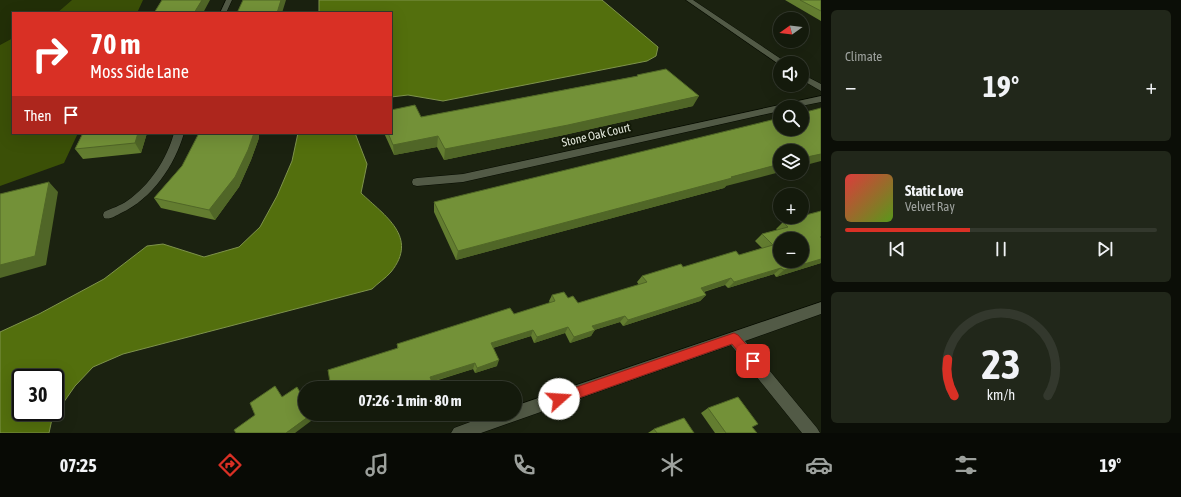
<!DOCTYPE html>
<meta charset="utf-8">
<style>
body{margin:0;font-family:"Asap Condensed",sans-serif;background:#21271a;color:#f1f3f6;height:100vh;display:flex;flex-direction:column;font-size:15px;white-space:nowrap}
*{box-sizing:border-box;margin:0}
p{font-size:13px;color:#9da19d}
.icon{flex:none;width:22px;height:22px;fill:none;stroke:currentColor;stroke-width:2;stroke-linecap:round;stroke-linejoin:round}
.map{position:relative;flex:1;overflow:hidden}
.panel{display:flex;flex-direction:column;gap:10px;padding:10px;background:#0b0e07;width:360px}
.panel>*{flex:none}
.guide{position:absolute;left:12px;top:12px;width:380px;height:122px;border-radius:0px;box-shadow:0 4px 16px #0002,0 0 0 1px #33382d;background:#d93025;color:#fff;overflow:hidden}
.needle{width:26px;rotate:255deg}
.controls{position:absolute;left:773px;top:12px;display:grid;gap:8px}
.controls a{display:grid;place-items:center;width:36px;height:36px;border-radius:50%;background:#141a0c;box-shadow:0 4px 16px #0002,0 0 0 1px #33382d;font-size:20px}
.speed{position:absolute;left:12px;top:369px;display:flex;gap:8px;font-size:20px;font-weight:700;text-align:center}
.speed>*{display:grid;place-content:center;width:52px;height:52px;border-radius:50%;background:#141a0c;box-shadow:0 4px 16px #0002,0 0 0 1px #33382d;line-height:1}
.speed .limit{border:2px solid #111;border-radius:6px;background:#fff;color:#111}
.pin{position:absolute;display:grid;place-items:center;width:34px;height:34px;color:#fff;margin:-17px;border-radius:8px;box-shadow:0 2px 6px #0006}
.me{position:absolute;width:44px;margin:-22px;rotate:71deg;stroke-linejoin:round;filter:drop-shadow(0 0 3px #0008)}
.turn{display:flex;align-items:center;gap:14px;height:84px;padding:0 12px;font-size:18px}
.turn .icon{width:52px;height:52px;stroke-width:2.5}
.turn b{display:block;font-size:28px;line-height:34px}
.then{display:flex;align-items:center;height:38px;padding:0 12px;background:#0003;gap:8px;font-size:15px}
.big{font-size:30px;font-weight:700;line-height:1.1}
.panel .widget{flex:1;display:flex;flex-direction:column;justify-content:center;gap:6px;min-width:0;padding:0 14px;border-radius:6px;background:#21271a}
.panel .dial{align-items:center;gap:0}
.dial svg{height:104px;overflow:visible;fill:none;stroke:#33382d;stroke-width:7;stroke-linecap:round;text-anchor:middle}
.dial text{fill:#f1f3f6;stroke:none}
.song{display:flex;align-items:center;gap:12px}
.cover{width:48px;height:48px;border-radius:6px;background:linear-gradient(135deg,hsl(0 70% 55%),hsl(90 70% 35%))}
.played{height:4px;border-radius:2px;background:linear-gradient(90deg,#d93025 40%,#33382d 40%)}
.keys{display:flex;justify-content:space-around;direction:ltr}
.heat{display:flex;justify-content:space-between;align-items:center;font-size:22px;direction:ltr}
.trip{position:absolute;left:298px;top:381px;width:224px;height:40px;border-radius:20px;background:#141a0c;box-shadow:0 4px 16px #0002,0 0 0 1px #33382d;font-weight:700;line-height:40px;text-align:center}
.tabs{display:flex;height:64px;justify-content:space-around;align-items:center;background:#080a05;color:#9da19d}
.tabs .icon{width:28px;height:28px}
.tabs .current{color:#d93025}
.tabs b{font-size:18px;color:#f1f3f6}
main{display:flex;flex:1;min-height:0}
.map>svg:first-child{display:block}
.green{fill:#222f07}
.forest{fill:#3b5007}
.water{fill:#536f0d;stroke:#7e934b;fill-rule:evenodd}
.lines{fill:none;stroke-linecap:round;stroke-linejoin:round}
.minor-casing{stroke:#060b00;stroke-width:1}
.minor{fill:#525a46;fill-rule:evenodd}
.wall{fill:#637d30}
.shaded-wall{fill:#506627}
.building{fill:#739138;stroke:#506627;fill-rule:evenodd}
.route{fill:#d93025;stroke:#8d1f18}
.labels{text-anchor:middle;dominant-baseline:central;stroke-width:4;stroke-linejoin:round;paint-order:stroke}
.street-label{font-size:12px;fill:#e2e7db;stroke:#121907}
</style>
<main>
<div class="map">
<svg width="821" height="433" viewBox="0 0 821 433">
<rect width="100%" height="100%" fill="#1b2210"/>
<path class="green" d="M0 0H72L57 13H13V38L0 45Z"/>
<path class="forest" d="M72 0H143L137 13H57Z
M13 38V133H78L64 163 0 186V45Z"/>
<path class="water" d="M319 0H602L658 47 656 56 647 61 443 101 408 95 391 97V13H319Z
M298 133H355L367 164 361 193C385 216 419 237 391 272 386 278 378 283 372 289L123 354 93 367 75 386 52 419 49 433H0V332L39 314 104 279 147 246 163 244 204 257 239 247 260 227 277 196 292 161ZM21 378H55V412H21Z"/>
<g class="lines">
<g class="minor-casing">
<path id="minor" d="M226 0H232L226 13H220Z
M686 0H693L787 63H780V65Z
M802 74 821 84V91L802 80Z
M821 96V102L796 107H780V111L463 182 417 186 413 185 412 182 413 179 417 178 463 174Z
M174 133H184C175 165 152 199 121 213 115 216 110 220 104 218L103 215 104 212C112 208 120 206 127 201 150 185 167 159 174 133Z
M821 302V314L745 341 817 428 820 433H802L731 345 481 433H451L454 428 492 414H515V406Z"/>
</g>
<use href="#minor" class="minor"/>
</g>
<path class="wall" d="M785 0H821V21Z
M637 75 693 106 564 135 444 160 437 147 394 155 384 133H391L421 117 637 76Z
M83 133H147L141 153 83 159 75 149Z
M259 138 251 160 239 187 215 220 161 208 154 198 182 166Z
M726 186 724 188 456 260 434 212V202Z
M799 217 821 263 776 277 774 274 728 288 725 285 704 292 706 295 700 301 623 326 620 322 594 330 591 336 570 343 565 333 534 343 531 336 493 348 497 366 475 373 473 369 432 382V387L397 349V344L514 314 550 303 549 301 552 295 568 298 578 303 639 285 637 282 642 276 739 255 762 248 755 241 762 234 777 230 776 229 783 222Z
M708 408 752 427 757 433H715L701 413Z
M654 429 694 433H648Z"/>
<path class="shaded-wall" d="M202 0H210L203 13H194Z
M281 0H286L282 13H277Z
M699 96 693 106 564 135 444 160 445 149Z
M138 133H147L141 153 135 143Z
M254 133H259V138L251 160 239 187 215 220 209 210Z
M438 136 437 147 394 155 393 145Z
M821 154V161L802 166V158Z
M780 164V172L726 186 724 188 456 260 458 251 731 177Z
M49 182 58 192 46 265 0 278V265Z
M821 259V263L776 277 784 270Z
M781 268 774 274 728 288 734 282Z
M731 278 725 285 695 294 701 288Z
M706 295 700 301 623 326 628 320Z
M625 316 620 322 588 332 592 326Z
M568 327 565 333 534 343 537 337Z
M533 330 531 336 489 349 491 343Z
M595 330 591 336 570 343 574 337Z
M499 360 497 366 475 373 477 368Z
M475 363 473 369 430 382V377Z
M432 382V387L429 388H414Z
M312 414 315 418 295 433H286Z
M337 414H351L338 418Z"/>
<path class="building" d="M162 0H202L194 13H154Z
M243 0H281L277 13H237Z
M800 0H821V11Z
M666 69 699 96 568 125 445 149 438 136 393 145 388 133H391V110L415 105 421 117 638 76 637 75Z
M821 108V154L802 158V151H780V164L731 177 732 178 458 251 434 202 780 118V129H802V113Z
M83 133H138L135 143 75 149Z
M199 133H254L248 150 235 177 209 210 154 198 182 166Z
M49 182 35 256 0 265V194Z
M821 211V236L820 237 821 238V259L784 270 781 268 734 282 731 278 701 288 706 295 628 320 625 316 592 326 595 330 574 337 568 327 537 337 533 330 491 343 499 360 477 368 475 363 430 377 432 382 414 388H331L328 370 398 348 397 344 510 308 514 314 555 301 552 295 564 292 568 298 573 296 578 303 647 282 642 276 681 264 683 267 736 251 739 255 773 245 762 234 788 227 783 222 799 217H802V216ZM780 239H802V261H780Z
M275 386 282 397 297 387 305 401V414H312L286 433H236L234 430 255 415 250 403Z
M738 397 758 424 752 427 757 433H726L708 408Z
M684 418 694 433H657L654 429Z"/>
<path class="route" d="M734 333 738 335 757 357 758 361 757 365 753 367 749 365 732 344 559 405 555 403 553 399 555 394 559 393Z"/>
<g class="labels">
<g class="street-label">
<text transform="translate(596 135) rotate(-13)">Stone Oak Court</text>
</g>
</g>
</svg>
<div class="controls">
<a><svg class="needle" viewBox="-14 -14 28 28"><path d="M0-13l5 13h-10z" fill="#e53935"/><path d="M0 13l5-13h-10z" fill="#9da19d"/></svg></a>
<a><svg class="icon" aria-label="sound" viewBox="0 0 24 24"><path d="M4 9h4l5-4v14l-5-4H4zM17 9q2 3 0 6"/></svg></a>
<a><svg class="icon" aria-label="search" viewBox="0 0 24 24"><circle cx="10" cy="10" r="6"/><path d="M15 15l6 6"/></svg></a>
<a><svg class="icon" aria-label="layers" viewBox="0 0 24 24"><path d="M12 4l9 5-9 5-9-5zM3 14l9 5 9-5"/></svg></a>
<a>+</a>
<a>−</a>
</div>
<div class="speed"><div class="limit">30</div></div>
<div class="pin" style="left:753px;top:361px;background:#d93025"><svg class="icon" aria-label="arrive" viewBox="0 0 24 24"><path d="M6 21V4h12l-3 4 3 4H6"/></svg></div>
<svg class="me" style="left:559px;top:399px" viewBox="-20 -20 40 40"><circle r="19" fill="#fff"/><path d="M0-13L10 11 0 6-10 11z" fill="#d93025"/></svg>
<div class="trip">07:26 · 1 min · 80 m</div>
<div class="guide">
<div class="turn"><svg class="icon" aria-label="right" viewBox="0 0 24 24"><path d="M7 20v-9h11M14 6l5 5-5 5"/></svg><div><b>70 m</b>Moss Side Lane</div></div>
<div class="then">Then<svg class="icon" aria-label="arrive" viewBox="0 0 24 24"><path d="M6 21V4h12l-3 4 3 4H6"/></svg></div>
</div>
</div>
<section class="panel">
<div class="widget"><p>Climate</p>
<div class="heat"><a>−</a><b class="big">19°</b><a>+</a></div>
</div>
<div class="widget">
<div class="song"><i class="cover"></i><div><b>Static Love</b><p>Velvet Ray</p></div></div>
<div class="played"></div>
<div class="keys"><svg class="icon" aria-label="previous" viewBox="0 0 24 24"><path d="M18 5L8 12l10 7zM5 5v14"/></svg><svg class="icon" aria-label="pause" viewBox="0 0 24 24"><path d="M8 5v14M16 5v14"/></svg><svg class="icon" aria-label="next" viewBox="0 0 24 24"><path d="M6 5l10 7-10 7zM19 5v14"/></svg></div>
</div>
<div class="widget dial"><svg viewBox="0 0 100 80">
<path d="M14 69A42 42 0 1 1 86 69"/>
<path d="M14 69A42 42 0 0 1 9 41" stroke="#d93025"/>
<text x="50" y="56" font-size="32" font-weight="700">23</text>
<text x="50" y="72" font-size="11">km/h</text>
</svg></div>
</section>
</main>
<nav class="tabs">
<b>07:25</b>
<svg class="icon current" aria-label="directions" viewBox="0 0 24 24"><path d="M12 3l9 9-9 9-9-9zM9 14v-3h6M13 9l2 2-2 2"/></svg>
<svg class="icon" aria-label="music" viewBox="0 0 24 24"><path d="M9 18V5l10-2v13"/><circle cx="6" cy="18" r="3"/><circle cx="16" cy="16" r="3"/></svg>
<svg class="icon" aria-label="phone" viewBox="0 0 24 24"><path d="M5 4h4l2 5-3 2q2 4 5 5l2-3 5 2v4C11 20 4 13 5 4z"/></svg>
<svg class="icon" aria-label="climate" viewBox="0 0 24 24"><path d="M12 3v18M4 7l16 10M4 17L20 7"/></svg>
<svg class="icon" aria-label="car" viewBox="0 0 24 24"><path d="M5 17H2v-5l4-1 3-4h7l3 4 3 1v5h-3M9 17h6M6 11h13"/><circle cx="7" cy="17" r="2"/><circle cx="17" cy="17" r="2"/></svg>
<svg class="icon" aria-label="filters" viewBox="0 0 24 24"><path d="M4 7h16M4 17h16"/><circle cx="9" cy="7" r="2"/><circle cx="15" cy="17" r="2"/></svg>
<b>19°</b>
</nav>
